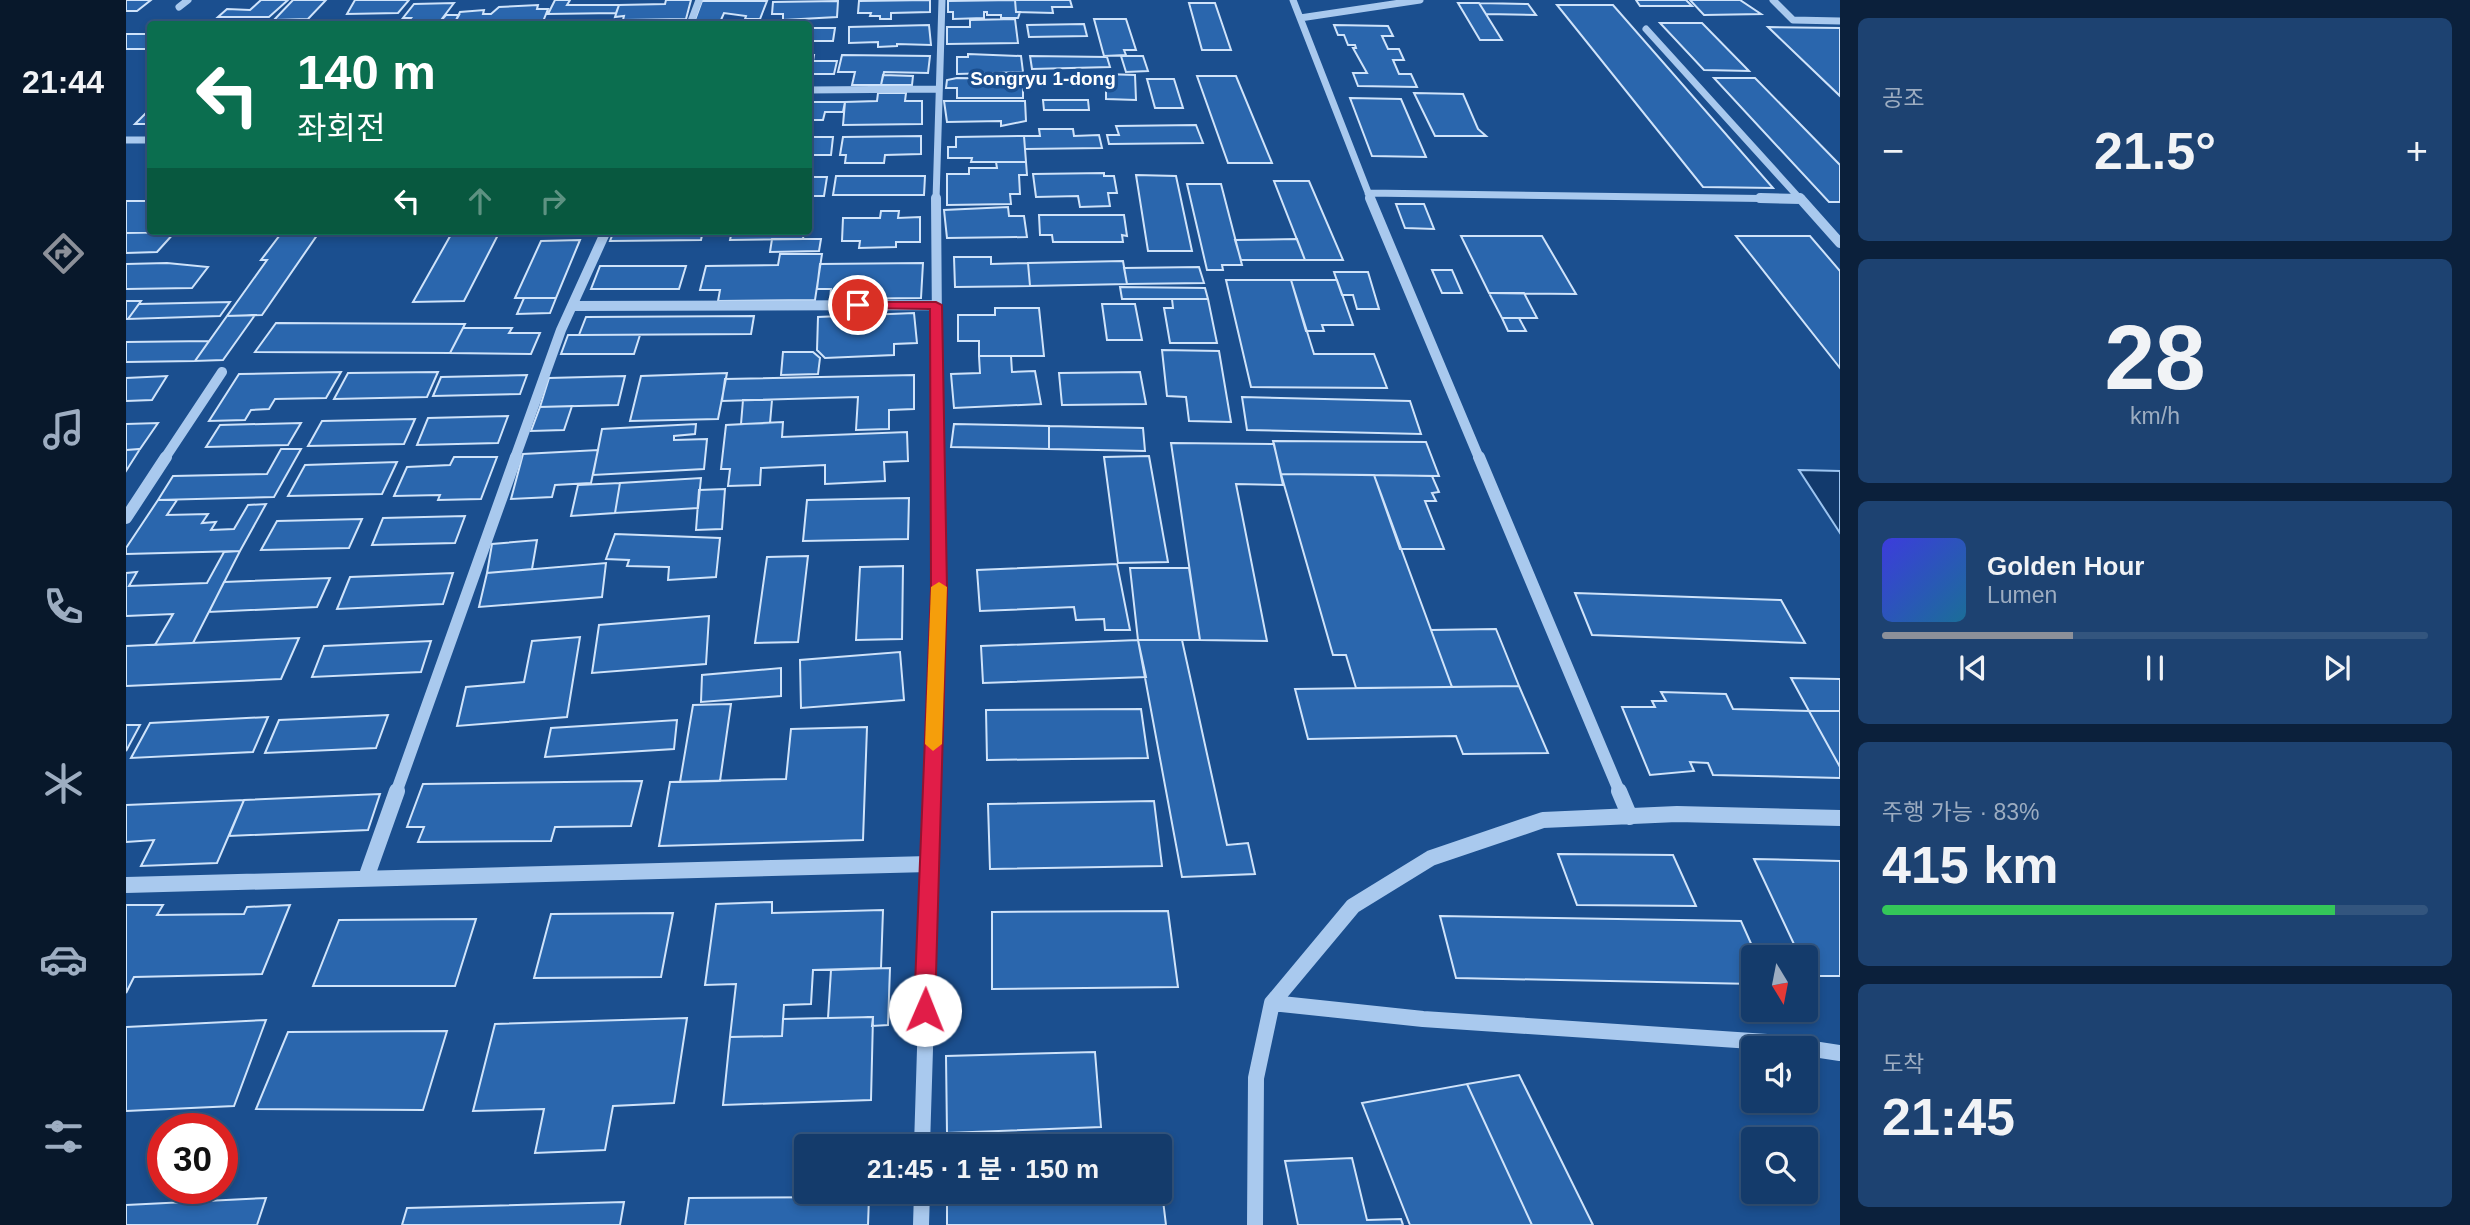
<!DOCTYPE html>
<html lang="ko">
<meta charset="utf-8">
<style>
body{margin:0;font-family:Arial,"Noto Sans KR",sans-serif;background:#1d4271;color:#f1f3f6;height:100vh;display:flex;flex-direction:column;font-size:26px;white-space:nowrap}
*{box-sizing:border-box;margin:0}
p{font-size:23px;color:#9dadc1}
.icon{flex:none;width:38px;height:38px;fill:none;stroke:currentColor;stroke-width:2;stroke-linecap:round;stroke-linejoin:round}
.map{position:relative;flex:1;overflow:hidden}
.details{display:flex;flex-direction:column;gap:18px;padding:18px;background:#0b203b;width:630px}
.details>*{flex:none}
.hud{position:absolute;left:21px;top:21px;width:665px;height:214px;border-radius:7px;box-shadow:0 4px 10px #0003,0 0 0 2px #33557e;background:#0b6e4f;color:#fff;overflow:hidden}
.needle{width:46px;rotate:170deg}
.buttons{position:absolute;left:1615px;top:945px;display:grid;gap:14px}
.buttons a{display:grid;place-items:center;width:77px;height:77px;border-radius:7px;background:#143b6b;box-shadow:0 4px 10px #0003,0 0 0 2px #33557e;font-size:35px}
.speed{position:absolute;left:21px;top:1113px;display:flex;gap:14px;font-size:35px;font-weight:700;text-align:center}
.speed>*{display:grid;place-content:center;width:91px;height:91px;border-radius:50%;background:#143b6b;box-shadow:0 4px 10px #0003,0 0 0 2px #33557e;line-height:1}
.speed .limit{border:10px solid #d22;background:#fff;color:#111}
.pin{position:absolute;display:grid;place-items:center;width:60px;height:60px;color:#fff;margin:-30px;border:4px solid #fff;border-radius:50%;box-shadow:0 2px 7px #0007}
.me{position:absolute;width:77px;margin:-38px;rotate:1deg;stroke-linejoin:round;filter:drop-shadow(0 0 5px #0008)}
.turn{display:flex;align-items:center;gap:24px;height:147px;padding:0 35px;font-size:32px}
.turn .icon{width:91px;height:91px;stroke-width:2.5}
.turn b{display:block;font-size:49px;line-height:60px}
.lanes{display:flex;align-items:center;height:66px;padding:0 35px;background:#0003;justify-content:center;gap:35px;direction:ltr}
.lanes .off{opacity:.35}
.big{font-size:52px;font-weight:700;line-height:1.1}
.details .tile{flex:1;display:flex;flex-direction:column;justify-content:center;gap:10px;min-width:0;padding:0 24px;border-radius:10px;background:#1d4271}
.details .dial{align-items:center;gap:0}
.dial b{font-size:91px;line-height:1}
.song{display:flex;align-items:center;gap:21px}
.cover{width:84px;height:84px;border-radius:10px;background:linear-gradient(135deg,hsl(240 70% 55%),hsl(200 70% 35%))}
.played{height:7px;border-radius:4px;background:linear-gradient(90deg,#8c9099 35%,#33557e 35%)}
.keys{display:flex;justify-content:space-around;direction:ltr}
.heat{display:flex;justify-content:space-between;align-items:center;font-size:38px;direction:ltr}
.charge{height:10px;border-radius:5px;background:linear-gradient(90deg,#34c759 83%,#33557e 0)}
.trip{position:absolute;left:668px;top:1134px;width:378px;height:70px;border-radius:7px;background:#143b6b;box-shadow:0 4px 10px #0003,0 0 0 2px #33557e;font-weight:700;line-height:70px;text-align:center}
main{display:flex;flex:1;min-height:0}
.tab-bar{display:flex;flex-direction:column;width:126px;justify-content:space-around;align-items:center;background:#08182b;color:#9dadc1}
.tab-bar .icon{width:49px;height:49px}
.tab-bar .selected{color:#8c9099}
.tab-bar b{font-size:32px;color:#f1f3f6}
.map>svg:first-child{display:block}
.water{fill:#123a6d;stroke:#9cc4f0;stroke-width:2}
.building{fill:#2a66ad;stroke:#cfe3fa;stroke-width:2}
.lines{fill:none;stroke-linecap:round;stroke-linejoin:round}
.minor-far3{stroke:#a9c9ee;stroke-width:7}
.minor-far2{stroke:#a9c9ee;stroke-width:10}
.minor-far1{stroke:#a9c9ee;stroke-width:12}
.minor{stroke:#a9c9ee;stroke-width:16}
.route{fill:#e11d48;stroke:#92132f;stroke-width:2}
.slow{fill:#f59e0b}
.labels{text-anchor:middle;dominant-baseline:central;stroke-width:7;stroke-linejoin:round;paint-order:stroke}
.far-quarter-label{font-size:19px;font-weight:bold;fill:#fff;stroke:#1b4f8f}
</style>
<main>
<nav class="tab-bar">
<b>21:44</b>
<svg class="icon selected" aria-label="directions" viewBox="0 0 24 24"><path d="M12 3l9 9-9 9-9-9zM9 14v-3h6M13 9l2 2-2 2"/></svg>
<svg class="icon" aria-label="music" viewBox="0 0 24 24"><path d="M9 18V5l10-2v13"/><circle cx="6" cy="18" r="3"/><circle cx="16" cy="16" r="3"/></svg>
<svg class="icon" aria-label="phone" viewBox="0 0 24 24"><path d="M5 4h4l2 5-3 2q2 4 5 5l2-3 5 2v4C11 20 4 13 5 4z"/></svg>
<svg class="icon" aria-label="climate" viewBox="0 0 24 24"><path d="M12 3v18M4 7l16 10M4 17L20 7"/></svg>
<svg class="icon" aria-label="car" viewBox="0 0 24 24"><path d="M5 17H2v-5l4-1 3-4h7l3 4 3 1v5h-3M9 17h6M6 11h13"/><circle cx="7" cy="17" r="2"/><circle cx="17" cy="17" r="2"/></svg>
<svg class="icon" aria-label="filters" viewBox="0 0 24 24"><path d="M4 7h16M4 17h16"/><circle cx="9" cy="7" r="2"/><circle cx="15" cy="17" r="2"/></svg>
</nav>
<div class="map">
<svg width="1714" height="1225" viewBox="0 0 1714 1225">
<rect width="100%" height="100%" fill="#1b4f8f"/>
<path class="water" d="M1673 470 1714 471V533Z"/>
<path class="building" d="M0 0H25L11 11H0Z
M135 0H162L143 17H92L101 9 124 10Z
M167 0H200L182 19 148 20Z
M229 0H283L272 13 221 14Z
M429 0H444L441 5H493L490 13 422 14Z
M540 0H565L560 19 497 20 498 16 489 17 493 5 539 4Z
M804 0V12L765 13V19H754V16H744L745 13H732L733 1Z
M889 0H944L946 7H926L927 13 890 12Z
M889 0 890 12H894L892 18H875V15H861V12H858V18L827 19V12H822V1Z
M1510 0H1560L1566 6H1514Z
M1564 0H1614L1635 14 1578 15Z
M576 1H641L634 19H619L620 16 598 13 595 20H569Z
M712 1 711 17 657 20V14H646L647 2Z
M328 3 312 24H280L285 18H277L288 4Z
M1063 3H1089L1105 50H1076Z
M1332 3H1353L1376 40H1354Z
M1353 3 1402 4 1410 15 1360 14Z
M412 5 411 9H422L416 24H328L334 12 358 10 357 14H365L373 7Z
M1431 5H1487L1647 188 1577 187Z
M320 15H333L328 24H312Z
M889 19 892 43 821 44V27H844V20Z
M968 19H1000L1010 50H998L1000 55 978 56Z
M1534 23H1576L1623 71 1578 70Z
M958 24 961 36 903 37 901 25Z
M803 25 805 45 771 44V46L752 47V42L723 43V27Z
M1208 25 1262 26 1267 36H1256L1262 49H1273L1278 60H1267L1273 74H1285L1291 87 1232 86 1227 73H1241L1227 48H1230L1229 45H1222L1218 35H1212Z
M1642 27 1714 28V96Z
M682 28H709L707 41H682Z
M0 34H24V49H0Z
M842 54 895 56 897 72 831 74V57H842Z
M682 55H688L687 61H711L708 74H682Z
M716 55 804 56 802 73 758 72 755 85H726L729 72H712Z
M904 56 981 57 984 67 906 69Z
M995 56H1017L1022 71 1000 72Z
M980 74 1009 75 1010 100 980 99Z
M757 75 787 76 786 85H755Z
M1071 76H1110L1146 163H1102Z
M831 78 897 79V98H831V88H820L821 80Z
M1588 78H1629L1714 165V202H1703Z
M1021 79H1048L1057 108H1029Z
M752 93H780L779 101H796V124L717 125 719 102 751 101Z
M1288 93 1337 94 1352 129 1360 136H1309Z
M1224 98 1275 99 1300 157 1246 156Z
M917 100H962L963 110H918Z
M818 101H899L900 121 875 126V121L821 122Z
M682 102H719L717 112H699L697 120H682Z
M24 109V124H9Z
M1070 125 1077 143 983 144 981 135H993L990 126Z
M913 129H947L948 136 973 135 976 148 899 149 898 136H914Z
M795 136V154L759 155 758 163H719L720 155H714L717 137Z
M898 136 900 162H845L846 158H822V147H830V137Z
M682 137H707L705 155H687L686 162H682Z
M870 162H900L901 175H893L894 194H884L885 204 821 205V174H843V168H871Z
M978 173V176H988L991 193H982L984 206 954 207 952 196 910 197 907 174Z
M1010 175 1050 176 1066 251H1022Z
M710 176H799L798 195H707Z
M682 177H701L698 196H682Z
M1148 181H1183L1217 260H1179Z
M1061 184H1095L1116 265H1096L1097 270H1081Z
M0 201H24V231H113L0 233Z
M1270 204H1298L1308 229 1279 228Z
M882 207 883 216H898L901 237 821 238 818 210Z
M755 211H773L772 218 794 217V242H770V247L733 248 734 241H716L717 218H754Z
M913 215H998L1001 236 996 235 997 242H927L926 235H914Z
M157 231H194L136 315 101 316 141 260H135Z
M327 231H374L338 301 287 302Z
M389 231H471L388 233Z
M488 231H577L575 240 484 241Z
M606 231H678L677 239 604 240Z
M49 232 31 252 0 253V233Z
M1335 236H1416L1450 294 1363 293Z
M1610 236H1684L1714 271V368Z
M646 239H695L693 251 644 252Z
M1171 239 1179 260H1115L1109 240Z
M454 240 430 298H389L415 241Z
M654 254H696L689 300 592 301 594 290H574L580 266 652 265Z
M828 257H865V264L902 263 904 286 829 287Z
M997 261 1001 284 904 286 902 263Z
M41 263 82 267 66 288 0 289V264Z
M797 263 795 298 704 299 705 289H691L694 264Z
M474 266H560L553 289H465Z
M1073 267 1078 283 1001 284 998 268Z
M1306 270H1326L1336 293H1316Z
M1208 272H1242L1253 309H1231L1227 295H1216Z
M1100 280H1165L1188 354H1248L1261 388 1125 387Z
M1165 280H1211L1227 325H1196L1198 331H1180Z
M994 287 1079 288 1082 299H996Z
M1363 293H1398L1411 318H1376Z
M398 298H430L424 313 391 314Z
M1046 299H1082L1091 343H1044L1038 308H1047Z
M0 301H15L2 319H0Z
M104 302 94 316 2 319 13 304Z
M976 304H1009L1016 340H981Z
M869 308H913L918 356H853V341H832V315H869Z
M788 313 791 343 768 344V355L699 358 691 350 692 317Z
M129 315 97 360 69 361 101 316Z
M628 316 625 334 453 335 460 317Z
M1376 318H1393L1400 331H1382Z
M150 323 339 324 324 353 129 352Z
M337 328H386L383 333H414L405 354 324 353Z
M442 335H514L508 354H435Z
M83 341 69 361 0 362V342Z
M1036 350 1093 351 1105 422 1063 421 1060 397 1041 396Z
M657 352H687L694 358 692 374 655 375Z
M853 356H885L886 372 909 371 915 404 828 408 825 374 854 373Z
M215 372 200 398 149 399 143 409 125 410 119 420 83 421 113 374Z
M312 372 301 397 208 399 222 373Z
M1014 372 1020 404 936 405 933 373Z
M601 373 592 419 504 421 515 376Z
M401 375 394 394 307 396 315 377Z
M788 375V409L763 410V429L730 430 732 397 596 401 599 379Z
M41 376 26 400 0 401V378Z
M499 376 492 405 414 407 423 378Z
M1116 397 1284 401 1295 434 1121 430Z
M617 400H646L644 423 615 424Z
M446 406 438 430 405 431 414 407Z
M382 416 372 443 291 445 302 418Z
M289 419 278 444 182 446 196 421Z
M657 422 656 437 781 432 782 461 758 462 759 481 699 484V465L635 468 634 485 602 486 604 469H595L600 425Z
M32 423 14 449 0 450V424Z
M175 423 162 445 80 447 94 425Z
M570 424 569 434 548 436V440L581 439 578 469 467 475 476 429Z
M828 424 923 426V449L825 447Z
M923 426 1017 428 1019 451 923 449Z
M1147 441 1300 442 1313 476 1155 474Z
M1045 443 1148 444 1157 485 1110 484 1141 641 1074 640Z
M14 449 0 471V450Z
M155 449H175L148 497 32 500 47 476 141 474Z
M472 450 465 483 429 485 426 497 385 499 397 454Z
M1023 456 1042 562 992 563 978 457Z
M328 457H371L355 499 312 500 314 495 268 496 281 467 324 465Z
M271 462 256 494 162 496 179 465Z
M1155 474 1248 475 1326 687 1230 688 1220 655H1207Z
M1248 475 1306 476 1313 492 1306 493 1310 501H1299L1318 549H1274Z
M575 478 572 508 489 513 494 483Z
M494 483 489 513 445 516 452 485Z
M599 489 596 529 570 530 573 490Z
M783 498 782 539 677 541 681 500Z
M32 500H51L41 515 82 514 76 523 90 522 85 530 108 529 122 505 140 504 114 551 0 554V548Z
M339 516 329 543 246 545 257 518Z
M236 519 223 548 135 550 151 521Z
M489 534 594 538 590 577 542 580 543 567 501 566 503 560 480 559Z
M411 540 406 569 361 573 366 544Z
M114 551 67 643 29 645 47 614 0 616V573L11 572 3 586 81 583 98 552Z
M682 556 672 642 629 643 641 557Z
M480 563 476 597 353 607 361 573Z
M991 564 1004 630H979L978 619 950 620 948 607 854 611 851 570Z
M777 566 776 639 730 640 734 567Z
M1004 568H1063L1074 640H1012Z
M327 573 317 604 211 609 224 577Z
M204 578 191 607 83 612 98 582Z
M1449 593 1655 600 1679 643 1466 635Z
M583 616 580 664 466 673 473 625Z
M1370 629 1393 686 1326 687 1305 630Z
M454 637 441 717 331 726 340 687 398 682 406 641Z
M173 638 155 679 0 686V646Z
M1012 640 1020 677 857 683 855 646Z
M1012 640H1056L1101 845 1122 843 1129 874 1056 877Z
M305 641 295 672 186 677 198 646Z
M774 652 778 700 675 708 674 660Z
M655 668V696L575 702 576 675Z
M1665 678 1714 679V711H1683Z
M1393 686 1422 753 1337 754 1330 736 1182 739 1169 689Z
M1535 692 1600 694 1607 709 1683 711 1714 767V778L1587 775 1582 763 1564 762 1568 771 1524 775 1496 707H1529L1526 701H1540Z
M605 704 594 781 554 782 567 705Z
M1015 709 1022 758 861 760 860 710Z
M1683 711H1714V767Z
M262 715 250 748 139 753 153 720Z
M142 717 127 752 5 758 24 723Z
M551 720 548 749 419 757 425 728Z
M0 725H14L0 751Z
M741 727 737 840 533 846 544 782 660 779 665 729Z
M516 781 505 826 429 827 425 841 292 842 298 827H281L297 784Z
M254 794 242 830 103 836 118 800Z
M118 800 91 863 15 866 28 840 0 842V805Z
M1028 801 1036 866 864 869 862 804Z
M1432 854 1547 855 1570 906 1451 905Z
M1628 859 1714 861V976H1683L1680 957H1674Z
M646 902V913L757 910 755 968 687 970 685 1004 658 1005 656 1036 604 1037 610 984 579 985 590 904Z
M0 905H37L31 915 118 914 121 907 164 905 136 974 8 977 0 993Z
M1042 911 1052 987 866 989V912Z
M547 913 535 977 408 978 425 914Z
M1314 916 1615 921 1631 957H1628V984L1330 978Z
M350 919 329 986H187L213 920Z
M764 968 762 1025 746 1026 747 1017 702 1018 705 970Z
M747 1017 745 1100 597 1105 604 1037 656 1036 657 1019Z
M561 1018 548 1103 487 1106 479 1150 409 1153 418 1109 347 1111 369 1024Z
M140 1020 108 1106 0 1111V1027Z
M321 1031 297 1110 130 1109 162 1032Z
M969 1052 975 1127 821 1133 820 1056Z
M1393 1075 1467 1225H1406L1341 1084Z
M1341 1084 1406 1225H1284L1236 1103Z
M872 1131 873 1146H821V1133Z
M1226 1158 1241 1220 1275 1219 1277 1225H1172L1159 1161Z
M821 1192H874V1197L821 1198Z
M1036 1192 1040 1225H821V1198Z
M743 1197 742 1225H559L563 1198Z
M140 1198 131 1225H0V1205Z
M498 1202 494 1225H276L281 1208Z"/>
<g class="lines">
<path class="minor-far3" d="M1167 0 1245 200
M1647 0 1667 20 1714 21
M53 7 62 0
M1174 18 1294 0
M564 24 573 0
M1520 29 1675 200
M682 90 812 89
M0 140H24
M1242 193 1675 199
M810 200 816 0"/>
<path class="minor-far2" d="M810 198 812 458
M1244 198 1353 458
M1634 198 1675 199
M1674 198 1714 243
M446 306 810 305
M39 458 96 372
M389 458 435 330 480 231"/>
<path class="minor-far1" d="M1353 457 1494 793
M0 518 40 457
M270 793 390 457
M807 793 813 589 812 457"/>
<path class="minor" d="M1493 791 1504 817
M240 878 271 791
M0 885 803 864
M1146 1003 1297 1019 1641 1042 1714 1053
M796 1146 807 791
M795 1225 796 1192
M1129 1225 1130 1078 1146 1003 1227 906 1305 858 1417 820 1551 814 1714 818"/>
</g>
<path class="route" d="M732 302H810L816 305 821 589 809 1010 806 1017 799 1020 791 1017 788 1010 805 589 804 309 728 308V303Z"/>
<path class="slow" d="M813 582 821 587 816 744 807 751 799 744 805 587Z"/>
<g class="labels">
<g class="far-quarter-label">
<text x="917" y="78">Songryu 1-dong</text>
</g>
</g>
</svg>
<div class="buttons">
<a><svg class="needle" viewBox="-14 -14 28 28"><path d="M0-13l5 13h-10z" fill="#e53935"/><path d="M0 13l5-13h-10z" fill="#9dadc1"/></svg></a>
<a><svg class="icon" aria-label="sound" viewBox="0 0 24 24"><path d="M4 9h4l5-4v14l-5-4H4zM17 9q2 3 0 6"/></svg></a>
<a><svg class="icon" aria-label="search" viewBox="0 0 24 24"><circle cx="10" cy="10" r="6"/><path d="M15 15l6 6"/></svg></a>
</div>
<div class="speed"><div class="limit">30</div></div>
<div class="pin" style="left:732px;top:305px;background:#d93025"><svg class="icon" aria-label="arrive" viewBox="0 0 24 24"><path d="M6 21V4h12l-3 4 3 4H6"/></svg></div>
<svg class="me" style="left:799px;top:1010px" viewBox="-20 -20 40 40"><circle r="19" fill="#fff"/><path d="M0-13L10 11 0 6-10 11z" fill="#e11d48"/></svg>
<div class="trip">21:45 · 1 분 · 150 m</div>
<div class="hud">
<div class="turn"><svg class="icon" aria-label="left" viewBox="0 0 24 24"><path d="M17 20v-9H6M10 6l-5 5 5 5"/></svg><div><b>140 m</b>좌회전</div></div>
<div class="lanes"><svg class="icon" aria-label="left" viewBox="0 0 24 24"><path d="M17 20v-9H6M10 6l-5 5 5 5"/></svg><svg class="icon off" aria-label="ahead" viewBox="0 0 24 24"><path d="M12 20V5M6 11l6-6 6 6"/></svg><svg class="icon off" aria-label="right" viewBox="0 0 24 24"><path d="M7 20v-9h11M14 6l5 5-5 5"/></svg></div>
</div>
</div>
<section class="details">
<div class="tile"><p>공조</p>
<div class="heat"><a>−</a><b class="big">21.5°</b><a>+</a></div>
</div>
<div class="tile dial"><b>28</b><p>km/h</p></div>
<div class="tile">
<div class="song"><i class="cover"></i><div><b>Golden Hour</b><p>Lumen</p></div></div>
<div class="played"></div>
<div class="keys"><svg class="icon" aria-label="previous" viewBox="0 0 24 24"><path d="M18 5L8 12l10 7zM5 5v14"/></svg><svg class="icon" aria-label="pause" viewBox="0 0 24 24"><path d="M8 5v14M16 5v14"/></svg><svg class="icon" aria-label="next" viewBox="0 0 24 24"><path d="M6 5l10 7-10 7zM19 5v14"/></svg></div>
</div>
<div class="tile"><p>주행 가능 · 83%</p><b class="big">415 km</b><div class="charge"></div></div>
<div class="tile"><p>도착</p><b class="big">21:45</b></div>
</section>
</main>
